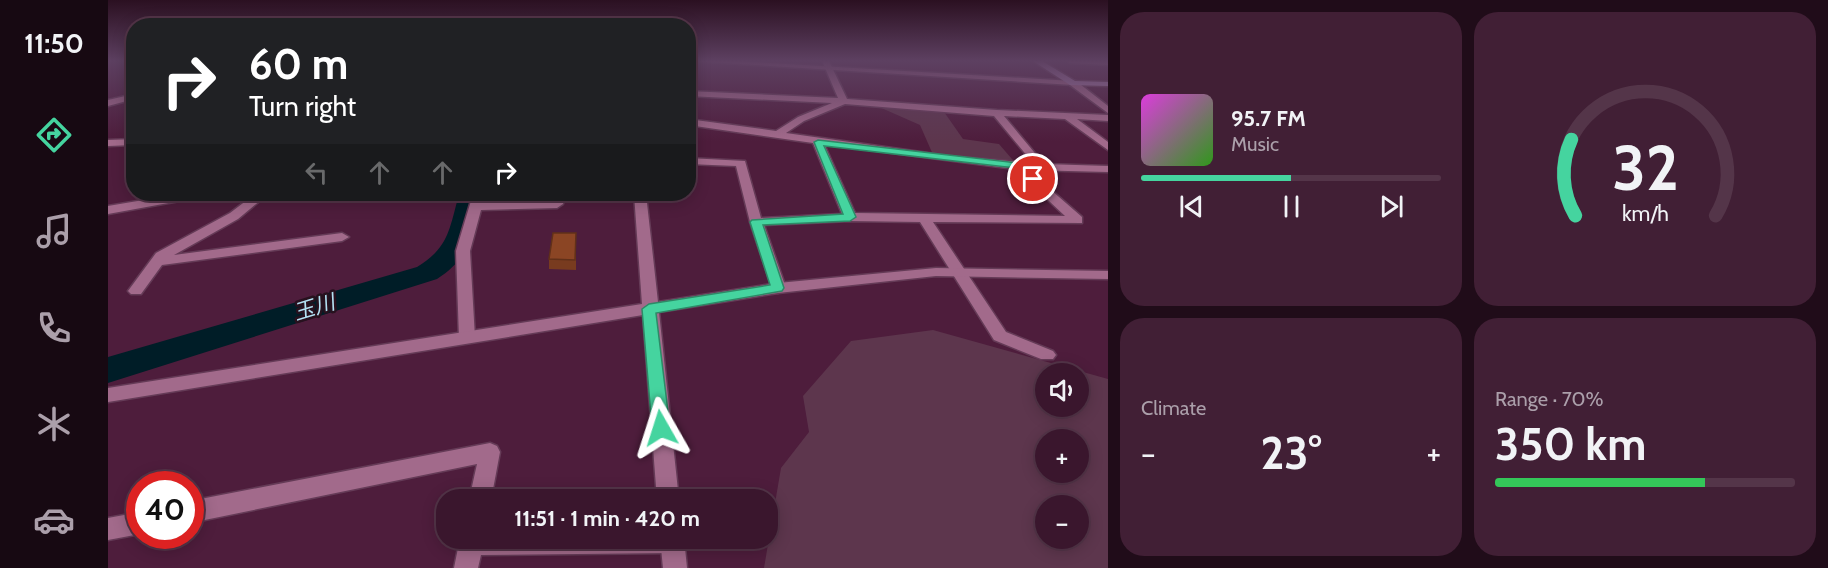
<!DOCTYPE html>
<meta charset="utf-8">
<style>
body{margin:0;font-family:Cabin,"Noto Sans JP",sans-serif;background:#411f35;color:#f1f3f6;height:100vh;display:flex;flex-direction:column;font-size:22px;white-space:nowrap}
*{box-sizing:border-box;margin:0}
p{font-size:20px;color:#ab9faa}
.icon{flex:none;width:33px;height:33px;fill:none;stroke:currentColor;stroke-width:2;stroke-linecap:round;stroke-linejoin:round}
.map{position:relative;flex:1;overflow:hidden}
.drawer{display:flex;flex-direction:column;gap:12px;padding:12px;background:#200c19;width:720px}
.drawer>*{flex:none}
.hud{position:absolute;left:18px;top:18px;width:570px;height:183px;border-radius:24px;box-shadow:0 3px 15px #0003,0 0 0 2px #543549;background:#202124;color:#fff;overflow:hidden}
.fabs{position:absolute;left:927px;top:363px;display:grid;gap:12px}
.fabs a{display:grid;place-items:center;width:54px;height:54px;border-radius:50%;background:#3a162d;box-shadow:0 3px 15px #0003,0 0 0 2px #543549;font-size:30px}
.speed{position:absolute;left:18px;top:471px;display:flex;gap:12px;font-size:30px;font-weight:700;text-align:center}
.speed>*{display:grid;place-content:center;width:78px;height:78px;border-radius:50%;background:#3a162d;box-shadow:0 3px 15px #0003,0 0 0 2px #543549;line-height:1}
.speed .limit{border:9px solid #d22;background:#fff;color:#111}
.pin{position:absolute;display:grid;place-items:center;width:51px;height:51px;color:#fff;margin:-26px;border:3px solid #fff;border-radius:50%;box-shadow:0 2px 6px #0007}
.me{position:absolute;width:66px;margin:-33px;rotate:354deg;stroke-linejoin:round;filter:drop-shadow(0 0 4px #0008)}
.turn{display:flex;align-items:center;gap:21px;height:126px;padding:0 24px;font-size:27px}
.turn .icon{width:78px;height:78px;stroke-width:2.5}
.turn b{display:block;font-size:42px;line-height:51px}
.lanes{display:flex;align-items:center;height:57px;padding:0 24px;background:#0003;justify-content:center;gap:30px;direction:ltr}
.lanes .off{opacity:.35}
.big{font-size:45px;font-weight:700;line-height:1.1}
.drawer .tile{flex:1;display:flex;flex-direction:column;justify-content:center;gap:9px;min-width:0;padding:0 21px;border-radius:24px;background:#411f35}
.drawer .dial{align-items:center;gap:0}
.dial svg{height:156px;overflow:visible;fill:none;stroke:#543549;stroke-width:7;stroke-linecap:round;text-anchor:middle}
.dial text{fill:#f1f3f6;stroke:none}
.song{display:flex;align-items:center;gap:18px}
.cover{width:72px;height:72px;border-radius:9px;background:linear-gradient(135deg,hsl(300 70% 55%),hsl(110 70% 35%))}
.played{height:6px;border-radius:3px;background:linear-gradient(90deg,#45d49f 50%,#543549 50%)}
.keys{display:flex;justify-content:space-around;direction:ltr}
.heat{display:flex;justify-content:space-between;align-items:center;font-size:33px;direction:ltr}
.charge{height:9px;border-radius:4px;background:linear-gradient(90deg,#34c759 70%,#543549 0)}
.drawer .tiles{flex:1;display:grid;gap:12px;grid-template-columns:repeat(2,1fr)}
.trip{position:absolute;left:328px;top:489px;width:342px;height:60px;border-radius:24px;background:#3a162d;box-shadow:0 3px 15px #0003,0 0 0 2px #543549;font-weight:700;line-height:60px;text-align:center}
main{display:flex;flex:1;min-height:0}
.dock{display:flex;flex-direction:column;width:108px;justify-content:space-around;align-items:center;background:#170912;color:#ab9faa}
.dock .icon{width:42px;height:42px}
.dock .on{color:#45d49f}
.dock b{font-size:27px;color:#f1f3f6}
.map>svg:first-child{display:block}
.green{fill:#5d364d;fill-rule:evenodd}
.lines{fill:none;stroke-linecap:round;stroke-linejoin:round}
.river{fill:#001d27;fill-rule:evenodd}
.minor-casing{stroke:#653b57;stroke-width:3}
.tertiary-casing{stroke:#653b57;stroke-width:3}
.secondary-casing{stroke:#653b57;stroke-width:3}
.minor{fill:#a26a8b;fill-rule:evenodd}
.tertiary{fill:#a26a8b;fill-rule:evenodd}
.secondary{fill:#a880ae;fill-rule:evenodd}
.wall{fill:#783b1f}
.building{fill:#8b4524;stroke:#613019;stroke-width:1.5}
.route{fill:#45d49f;stroke:#2d8a67;stroke-width:1.5}
.labels{text-anchor:middle;dominant-baseline:central;stroke-width:5;stroke-linejoin:round;paint-order:stroke}
.water-label{font-size:21px;font-style:italic;fill:#b3e2f4;stroke:#27111e}
</style>
<main>
<nav class="dock">
<b>11:50</b>
<svg class="icon on" aria-label="directions" viewBox="0 0 24 24"><path d="M12 3l9 9-9 9-9-9zM9 14v-3h6M13 9l2 2-2 2"/></svg>
<svg class="icon" aria-label="music" viewBox="0 0 24 24"><path d="M9 18V5l10-2v13"/><circle cx="6" cy="18" r="3"/><circle cx="16" cy="16" r="3"/></svg>
<svg class="icon" aria-label="phone" viewBox="0 0 24 24"><path d="M5 4h4l2 5-3 2q2 4 5 5l2-3 5 2v4C11 20 4 13 5 4z"/></svg>
<svg class="icon" aria-label="climate" viewBox="0 0 24 24"><path d="M12 3v18M4 7l16 10M4 17L20 7"/></svg>
<svg class="icon" aria-label="car" viewBox="0 0 24 24"><path d="M5 17H2v-5l4-1 3-4h7l3 4 3 1v5h-3M9 17h6M6 11h13"/><circle cx="7" cy="17" r="2"/><circle cx="17" cy="17" r="2"/></svg>
</nav>
<div class="map">
<svg width="1000" height="568" viewBox="0 0 1000 568">
<rect width="100%" height="100%" fill="#4e1d3c"/>
<path class="green" d="M762 103 834 109 855 139 891 144 910 166 826 157 812 125Z
M825 330 1000 379V568H656L673 468 701 432 695 396 743 341ZM938 374H970V406H938ZM938 440H970V472H938ZM938 506H970V538H938Z"/>
<g class="lines">
<path class="river" d="M347 194H372L374 196C367 232 362 258 329 279L0 383V357L309 267C340 248 341 231 350 198Z"/>
<g class="minor-casing">
<path id="minor" d="M714 61H721L739 99 889 110 1000 115V121L969 119 1000 142V150L957 119 896 116 936 164 1000 166V172L920 170 974 217V223L825 222 898 332 945 351 948 355 945 359H933L886 340 812 222 742 221 656 225 678 288 670 293 665 291 642 222 628 166 580 164V158L637 161 653 218 734 214 705 143 580 125V119L668 131 690 117 724 103 580 96V91L730 98ZM737 104 886 116 925 163 841 156 678 133 696 121ZM716 144 907 169 957 216 747 213Z
M959 61H1000V65L962 63Z
M962 81H968L1000 106V113L962 85Z
M26 94V99L0 106V100Z
M71 194H94L88 198 0 214V206Z
M147 194H160L130 219 66 255 234 233 241 237 234 241 54 265 33 294H23L20 291 48 253 122 213Z
M365 194H377L375 202 444 200 445 194H457L455 204 449 208 373 210 362 251 367 338 365 342H353L351 338 348 251Z
M382 443 389 446 392 452 383 500H361L369 464 82 523V501Z
M32 512V534L0 540V518Z
M352 538H575L576 541 572 549 564 553 373 555 370 568H346Z"/>
</g>
<g class="tertiary-casing">
<path id="tertiary" d="M583 61H630L965 81 969 83 965 85Z
M26 139V145L0 146V140Z
M526 194H538L550 302 670 283 828 268 1000 271V279L828 276 670 293 551 312 571 500H549L535 315 0 402V388L534 304Z
M552 538H576L579 568H555Z"/>
</g>
<g class="secondary-casing">
<path id="secondary" d="M925 61H934L967 81 1000 82V86L962 85Z"/>
</g>
<use href="#minor" class="minor"/>
<use href="#tertiary" class="tertiary"/>
<use href="#secondary" class="secondary"/>
</g>
<path class="wall" d="M468 243V270L441 269V259Z"/>
<path class="building" d="M445 233H468L467 260 441 259Z"/>
<linearGradient id="sky" x2="0" y2="1"><stop stop-color="#2b1021"/><stop offset="0.43" stop-color="#5d4061"/><stop offset="1" stop-color="#5d4061" stop-opacity="0"/></linearGradient>
<rect width="1000" height="141" fill="url(#sky)"/>
<path class="route" d="M710 140 910 163 930 179 921 182 907 168 716 146 748 217 742 221 655 225 676 288 674 291 548 313 562 428 559 433 553 436 546 433 544 428 534 309 541 304 662 285 642 222 644 220 735 214 706 142Z"/>
<g class="labels">
<g class="water-label">
<text transform="translate(206 307) rotate(-17)">玉川</text>
</g>
</g>
</svg>
<div class="fabs">
<a><svg class="icon" aria-label="sound" viewBox="0 0 24 24"><path d="M4 9h4l5-4v14l-5-4H4zM17 9q2 3 0 6"/></svg></a>
<a>+</a>
<a>−</a>
</div>
<div class="speed"><div class="limit">40</div></div>
<div class="pin" style="left:925px;top:179px;background:#d93025"><svg class="icon" aria-label="arrive" viewBox="0 0 24 24"><path d="M6 21V4h12l-3 4 3 4H6"/></svg></div>
<svg class="me" style="left:553px;top:428px" viewBox="-20 -20 40 40"><path d="M0-17L14 15 0 8-14 15z" fill="#45d49f" stroke="#fff" stroke-width="4"/></svg>
<div class="trip">11:51 · 1 min · 420 m</div>
<div class="hud">
<div class="turn"><svg class="icon" aria-label="right" viewBox="0 0 24 24"><path d="M7 20v-9h11M14 6l5 5-5 5"/></svg><div><b>60 m</b>Turn right</div></div>
<div class="lanes"><svg class="icon off" aria-label="left" viewBox="0 0 24 24"><path d="M17 20v-9H6M10 6l-5 5 5 5"/></svg><svg class="icon off" aria-label="ahead" viewBox="0 0 24 24"><path d="M12 20V5M6 11l6-6 6 6"/></svg><svg class="icon off" aria-label="ahead" viewBox="0 0 24 24"><path d="M12 20V5M6 11l6-6 6 6"/></svg><svg class="icon" aria-label="right" viewBox="0 0 24 24"><path d="M7 20v-9h11M14 6l5 5-5 5"/></svg></div>
</div>
</div>
<section class="drawer">
<div class="tiles">
<div class="tile">
<div class="song"><i class="cover"></i><div><b>95.7 FM</b><p>Music</p></div></div>
<div class="played"></div>
<div class="keys"><svg class="icon" aria-label="previous" viewBox="0 0 24 24"><path d="M18 5L8 12l10 7zM5 5v14"/></svg><svg class="icon" aria-label="pause" viewBox="0 0 24 24"><path d="M8 5v14M16 5v14"/></svg><svg class="icon" aria-label="next" viewBox="0 0 24 24"><path d="M6 5l10 7-10 7zM19 5v14"/></svg></div>
</div>
<div class="tile dial"><svg viewBox="0 0 100 80">
<path d="M14 69A42 42 0 1 1 86 69"/>
<path d="M14 69A42 42 0 0 1 12 30" stroke="#45d49f"/>
<text x="50" y="56" font-size="32" font-weight="700">32</text>
<text x="50" y="72" font-size="11">km/h</text>
</svg></div>
<div class="tile"><p>Climate</p>
<div class="heat"><a>−</a><b class="big">23°</b><a>+</a></div>
</div>
<div class="tile"><p>Range · 70%</p><b class="big">350 km</b><div class="charge"></div></div>
</div>
</section>
</main>
